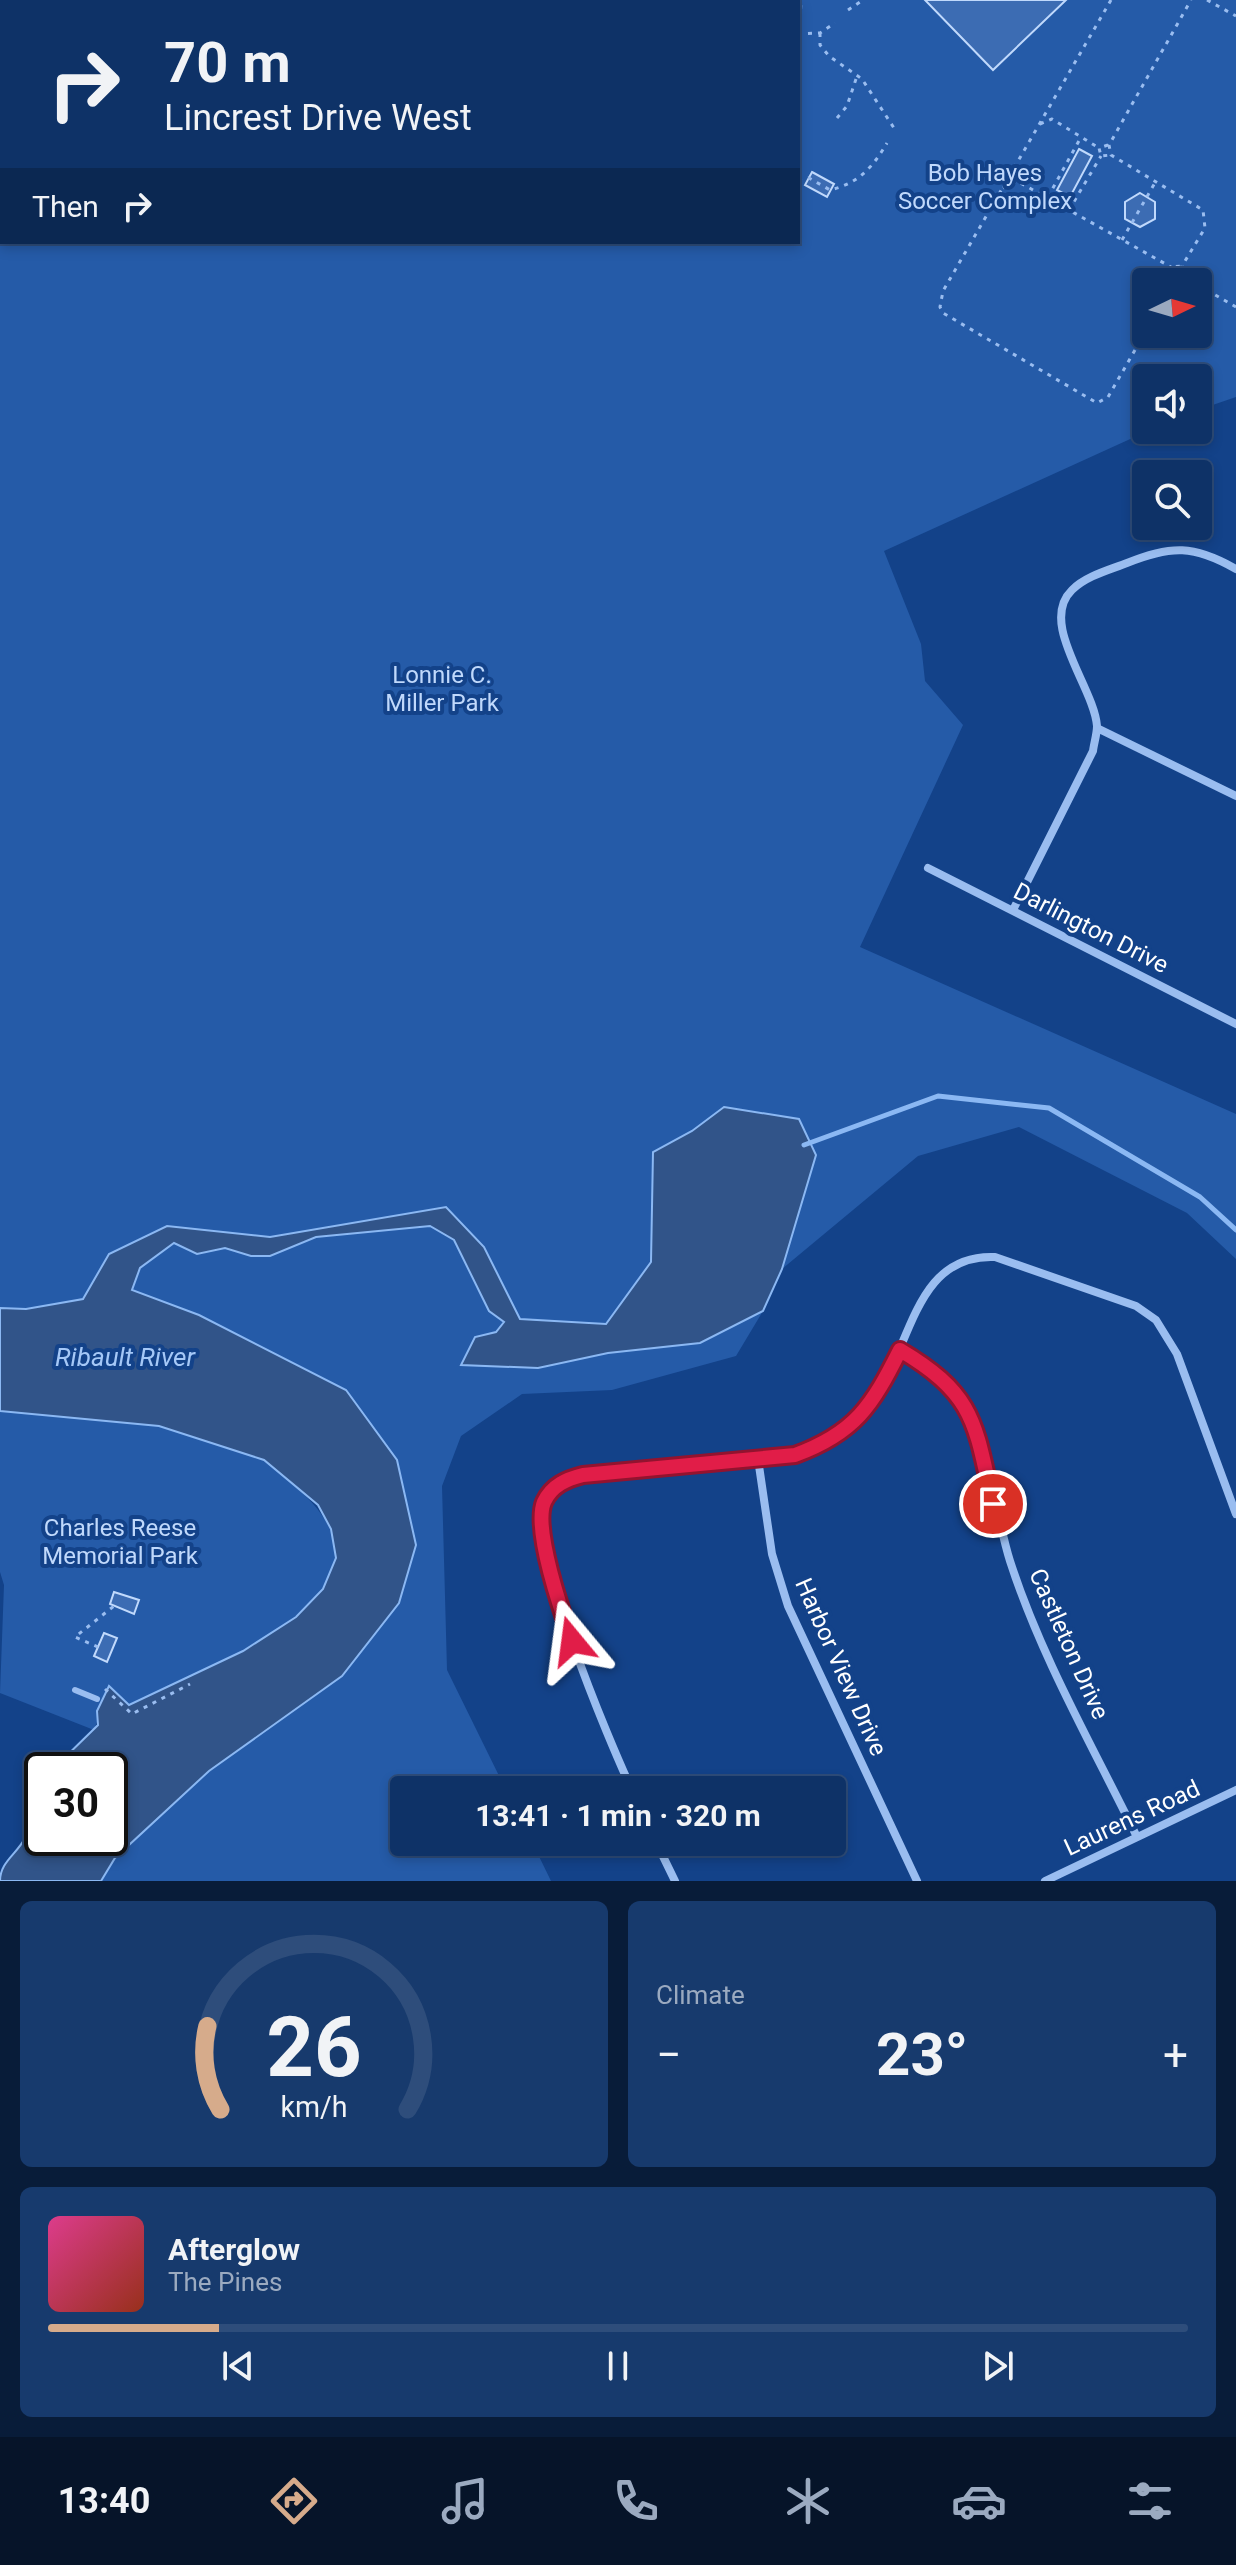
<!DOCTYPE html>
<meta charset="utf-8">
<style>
body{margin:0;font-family:Roboto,sans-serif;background:#173a6d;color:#f1f3f6;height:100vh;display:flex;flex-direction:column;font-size:30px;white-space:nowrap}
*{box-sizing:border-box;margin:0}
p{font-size:26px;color:#9baac0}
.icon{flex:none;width:44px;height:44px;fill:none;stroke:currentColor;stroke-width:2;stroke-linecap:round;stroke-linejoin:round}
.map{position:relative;height:1881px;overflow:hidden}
.details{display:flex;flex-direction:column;gap:20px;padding:20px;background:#081c39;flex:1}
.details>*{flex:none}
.top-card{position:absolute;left:0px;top:0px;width:800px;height:244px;box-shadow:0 4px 12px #0003,0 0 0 2px #2e4d7b;background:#0e3267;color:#f1f3f6;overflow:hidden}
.needle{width:52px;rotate:85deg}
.tools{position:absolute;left:1132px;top:268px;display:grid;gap:16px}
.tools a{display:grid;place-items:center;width:80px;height:80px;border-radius:8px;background:#0e3267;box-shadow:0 4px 12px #0003,0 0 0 2px #2e4d7b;font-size:40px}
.speed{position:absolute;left:24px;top:1752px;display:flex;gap:16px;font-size:40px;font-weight:700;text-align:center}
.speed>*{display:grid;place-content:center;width:104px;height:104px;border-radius:50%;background:#0e3267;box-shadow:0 4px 12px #0003,0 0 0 2px #2e4d7b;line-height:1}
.speed .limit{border:4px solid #111;border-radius:12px;background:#fff;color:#111}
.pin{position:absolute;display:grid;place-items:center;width:68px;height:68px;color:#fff;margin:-34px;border:4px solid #fff;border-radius:50%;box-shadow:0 2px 8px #0007}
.me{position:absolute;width:88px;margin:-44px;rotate:344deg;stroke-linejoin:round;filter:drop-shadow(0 0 6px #0008)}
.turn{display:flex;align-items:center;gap:28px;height:168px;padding:0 32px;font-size:36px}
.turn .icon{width:104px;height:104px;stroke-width:2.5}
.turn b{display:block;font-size:56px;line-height:68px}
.then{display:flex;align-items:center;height:76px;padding:0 32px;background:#0003;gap:16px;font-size:30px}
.big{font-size:60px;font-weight:700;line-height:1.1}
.details .tile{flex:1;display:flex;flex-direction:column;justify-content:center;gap:12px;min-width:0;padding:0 28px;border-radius:12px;background:#173a6d}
.details .dial{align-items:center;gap:0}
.dial svg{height:208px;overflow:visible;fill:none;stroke:#2e4d7b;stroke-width:7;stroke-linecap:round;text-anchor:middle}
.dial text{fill:#f1f3f6;stroke:none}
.song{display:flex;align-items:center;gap:24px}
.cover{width:96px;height:96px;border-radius:12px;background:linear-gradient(135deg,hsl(330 70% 55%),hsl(10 70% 35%))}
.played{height:8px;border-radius:4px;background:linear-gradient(90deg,#d6ab8b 15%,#2e4d7b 15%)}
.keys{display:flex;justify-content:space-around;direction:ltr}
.heat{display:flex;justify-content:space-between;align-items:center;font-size:44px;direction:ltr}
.details .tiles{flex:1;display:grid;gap:20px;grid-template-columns:1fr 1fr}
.tile:last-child{grid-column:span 2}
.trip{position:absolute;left:390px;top:1776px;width:456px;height:80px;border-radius:8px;background:#0e3267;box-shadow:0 4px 12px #0003,0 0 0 2px #2e4d7b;font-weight:700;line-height:80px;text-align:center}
.tabs{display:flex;height:128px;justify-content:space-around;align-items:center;background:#061429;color:#9baac0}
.tabs .icon{width:56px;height:56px}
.tabs .selected{color:#d6ab8b}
.tabs b{font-size:36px;color:#f1f3f6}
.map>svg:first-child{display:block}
.green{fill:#255ba8;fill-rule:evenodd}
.water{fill:#315489;stroke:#8bb8f3;stroke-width:2}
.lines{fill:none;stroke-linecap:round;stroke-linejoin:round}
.stream{stroke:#8bb8f3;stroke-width:5}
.building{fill:#3c6cb3;stroke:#c0d9fc;stroke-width:2}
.path{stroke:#9abdf0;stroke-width:3;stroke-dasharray:4 6;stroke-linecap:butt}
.service{stroke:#9abdf0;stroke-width:6}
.minor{stroke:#9abdf0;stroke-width:8}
.route-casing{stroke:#92132f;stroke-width:20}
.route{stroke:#e11d48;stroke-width:14}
.labels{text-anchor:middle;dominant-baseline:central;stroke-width:8;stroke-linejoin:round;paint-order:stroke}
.park-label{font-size:24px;fill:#c0d9fc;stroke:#134289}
.street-label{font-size:24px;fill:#fff;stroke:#134289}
.water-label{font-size:26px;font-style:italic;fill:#a5c8f7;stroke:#134289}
</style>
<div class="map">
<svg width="1236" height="1881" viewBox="0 0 1236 1881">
<rect width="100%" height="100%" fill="#134289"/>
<path class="green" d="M0 0H1236V397L1198 410V378H1146V430H1150L884 551 921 644 925 681 963 725 860 947 1236 1114V1259L1187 1213 1019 1127 918 1156 782 1269 816 1155 724 1107 692 1131 653 1152 651 1262 606 1324 520 1319 484 1247 446 1207 270 1237 167 1226 109 1254 83 1299 26 1309 0 1308ZM2 2H798V242H2ZM1146 282H1198V334H1146Z
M430 1226 454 1240 489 1310 504 1322 496 1332 475 1337 462 1365 538 1368 608 1353 700 1343 763 1311 736 1356 612 1390 522 1394 461 1436 442 1486 447 1670 506 1790H404V1842H532L551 1881H101L115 1858 209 1771 342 1676 346 1390 199 1315 132 1290 140 1268 174 1243 197 1254 225 1248 251 1256H270L316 1237Z
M0 1411C52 1416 107 1417 158 1426 188 1432 235 1447 263 1460 273 1465 282 1475 291 1483 324 1510 355 1549 321 1591 279 1644 190 1679 129 1705L110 1687 94 1730 0 1693 4 1585 0 1572Z"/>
<path class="water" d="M724 1107 799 1119 816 1155 782 1269 763 1311 700 1343 608 1353 538 1368 461 1365 475 1337 496 1332 504 1322 489 1311 454 1240 430 1226 316 1237 270 1256H251L225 1248 197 1254 174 1243 140 1268 132 1290 199 1315 346 1390 397 1460 416 1545 399 1603 342 1676 209 1771 115 1858 101 1881H0C0 1862 17 1854 25 1838 33 1821 30 1800 42 1784V1838H110V1770H52L98 1725 97 1711 109 1686 129 1705 243 1651 296 1617 323 1589 336 1558 331 1529 318 1505 264 1460 159 1426 0 1411V1308L26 1309 83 1299 109 1254 167 1226 270 1237 446 1207 484 1247 520 1319 606 1324 651 1262 653 1152 692 1131Z"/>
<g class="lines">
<path class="stream" d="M804 1145 938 1096 1049 1108 1200 1197 1236 1230"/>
</g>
<path class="building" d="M925 0H1066L993 70Z
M1079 149 1092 156 1070 197 1057 190Z
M812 172 834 184 827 197 805 185Z
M1140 193 1155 202V219L1140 227 1125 219V202Z
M114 1592 139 1600 134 1614 110 1604Z
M104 1633 117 1638 107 1662 94 1656Z"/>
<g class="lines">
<path class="path" d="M228 0 230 2
M1111 0 943 291 940 307 943 313 1097 403 1108 397 1146 331
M1207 0 1236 16
M355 2V0
M488 2 489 0
M848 10 863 0
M820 33V45L829 56 862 79 894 128
M798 34 820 33 835 23
M798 69 801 0
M837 118 847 106 857 76
M1040 124 1052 119 1099 148
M1108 145 1099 148 1101 156 1111 155
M798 179 809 178 830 190C859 183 872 168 887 143
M1003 188 1017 181 1171 267
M1048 197 1081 137
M1069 210 1101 156
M1122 240 1156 181
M1187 279 1182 266 1205 228 1203 210 1111 155 1109 145 1191 0
M1173 282 1171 267 1182 266
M1177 282 1187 279 1192 282
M1198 285 1236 307
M98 1647 75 1637 114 1606
M105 1689 132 1714 190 1684"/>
<path class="service" d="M75 1690 97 1699"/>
<path class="minor" d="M1097 728 1236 796
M928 868 1236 1024
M1013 910 1093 751C1094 743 1097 734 1097 726 1094 687 1038 623 1072 590 1086 576 1109 570 1127 563 1171 545 1194 545 1236 569
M900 1350C927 1366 953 1382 968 1409 988 1446 996 1517 1010 1561 1041 1657 1093 1747 1137 1837
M758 1459 772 1554 788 1606 917 1881
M632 1790C610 1743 526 1545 545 1502 552 1485 567 1479 583 1475L795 1455C818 1446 841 1437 859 1419 912 1367 906 1253 995 1257L1136 1306 1156 1320 1177 1354 1236 1514
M656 1842 675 1881
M1045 1881 1236 1790"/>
</g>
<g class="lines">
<g class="route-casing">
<path id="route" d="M572 1641C562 1613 533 1529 544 1502 552 1485 567 1479 583 1475L795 1455C855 1433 872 1406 900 1350 976 1395 975 1424 993 1504"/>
</g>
<use href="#route" class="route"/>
</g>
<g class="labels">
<g class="park-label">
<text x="985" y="173">Bob Hayes<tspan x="985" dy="28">Soccer Complex</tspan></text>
<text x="442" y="675">Lonnie C.<tspan x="442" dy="28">Miller Park</tspan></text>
<text x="120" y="1528">Charles Reese<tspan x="120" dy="28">Memorial Park</tspan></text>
</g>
<g class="street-label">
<text transform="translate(1091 928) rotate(27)">Darlington Drive</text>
<text transform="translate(1069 1644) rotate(66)">Castleton Drive</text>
<text transform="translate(841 1667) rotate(66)">Harbor View Drive</text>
<text transform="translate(1132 1818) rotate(-25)">Laurens Road</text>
</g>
<g class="water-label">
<text x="125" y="1357">Ribault River</text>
</g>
</g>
</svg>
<div class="tools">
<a><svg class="needle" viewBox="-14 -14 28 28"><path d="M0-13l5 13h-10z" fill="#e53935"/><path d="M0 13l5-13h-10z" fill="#9baac0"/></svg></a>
<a><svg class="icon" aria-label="sound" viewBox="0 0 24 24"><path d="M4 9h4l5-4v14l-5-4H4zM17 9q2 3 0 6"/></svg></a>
<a><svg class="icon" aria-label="search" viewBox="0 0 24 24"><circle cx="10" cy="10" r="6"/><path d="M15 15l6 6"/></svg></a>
</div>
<div class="speed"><div class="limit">30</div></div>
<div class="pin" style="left:993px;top:1504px;background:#d93025"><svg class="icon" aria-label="arrive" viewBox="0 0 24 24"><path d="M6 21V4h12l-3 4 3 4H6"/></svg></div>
<svg class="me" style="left:572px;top:1641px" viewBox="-20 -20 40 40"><path d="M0-17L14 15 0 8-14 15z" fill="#e11d48" stroke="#fff" stroke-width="4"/></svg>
<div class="trip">13:41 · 1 min · 320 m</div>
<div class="top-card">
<div class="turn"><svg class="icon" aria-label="right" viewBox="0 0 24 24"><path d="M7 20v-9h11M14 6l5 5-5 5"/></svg><div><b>70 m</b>Lincrest Drive West</div></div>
<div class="then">Then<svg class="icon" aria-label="right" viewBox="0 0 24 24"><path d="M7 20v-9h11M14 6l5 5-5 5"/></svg></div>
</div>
</div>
<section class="details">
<div class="tiles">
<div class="tile dial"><svg viewBox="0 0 100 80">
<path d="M14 69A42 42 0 1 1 86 69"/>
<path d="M14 69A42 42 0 0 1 9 37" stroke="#d6ab8b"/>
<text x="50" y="56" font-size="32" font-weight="700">26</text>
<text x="50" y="72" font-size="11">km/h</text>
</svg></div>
<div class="tile"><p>Climate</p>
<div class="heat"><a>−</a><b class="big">23°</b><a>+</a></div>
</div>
<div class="tile">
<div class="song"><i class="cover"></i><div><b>Afterglow</b><p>The Pines</p></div></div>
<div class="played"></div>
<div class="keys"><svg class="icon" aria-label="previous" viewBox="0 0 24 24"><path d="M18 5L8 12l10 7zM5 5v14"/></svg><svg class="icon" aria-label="pause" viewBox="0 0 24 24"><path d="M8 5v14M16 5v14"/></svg><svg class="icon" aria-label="next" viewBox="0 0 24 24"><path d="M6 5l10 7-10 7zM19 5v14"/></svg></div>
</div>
</div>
</section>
<nav class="tabs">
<b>13:40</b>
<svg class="icon selected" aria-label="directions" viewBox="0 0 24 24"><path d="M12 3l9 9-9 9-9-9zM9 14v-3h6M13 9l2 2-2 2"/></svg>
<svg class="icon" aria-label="music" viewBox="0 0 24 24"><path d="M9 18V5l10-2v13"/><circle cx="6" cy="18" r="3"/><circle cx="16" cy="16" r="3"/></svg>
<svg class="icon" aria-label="phone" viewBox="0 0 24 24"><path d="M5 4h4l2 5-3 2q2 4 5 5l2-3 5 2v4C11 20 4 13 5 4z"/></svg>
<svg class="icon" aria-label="climate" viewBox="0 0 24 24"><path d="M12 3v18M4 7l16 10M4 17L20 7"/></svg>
<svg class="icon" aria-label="car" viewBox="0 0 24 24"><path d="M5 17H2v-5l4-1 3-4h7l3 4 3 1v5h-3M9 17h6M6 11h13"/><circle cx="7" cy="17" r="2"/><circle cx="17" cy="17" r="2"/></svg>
<svg class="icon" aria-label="filters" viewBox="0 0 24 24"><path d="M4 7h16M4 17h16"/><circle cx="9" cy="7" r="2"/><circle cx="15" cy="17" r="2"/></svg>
</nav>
